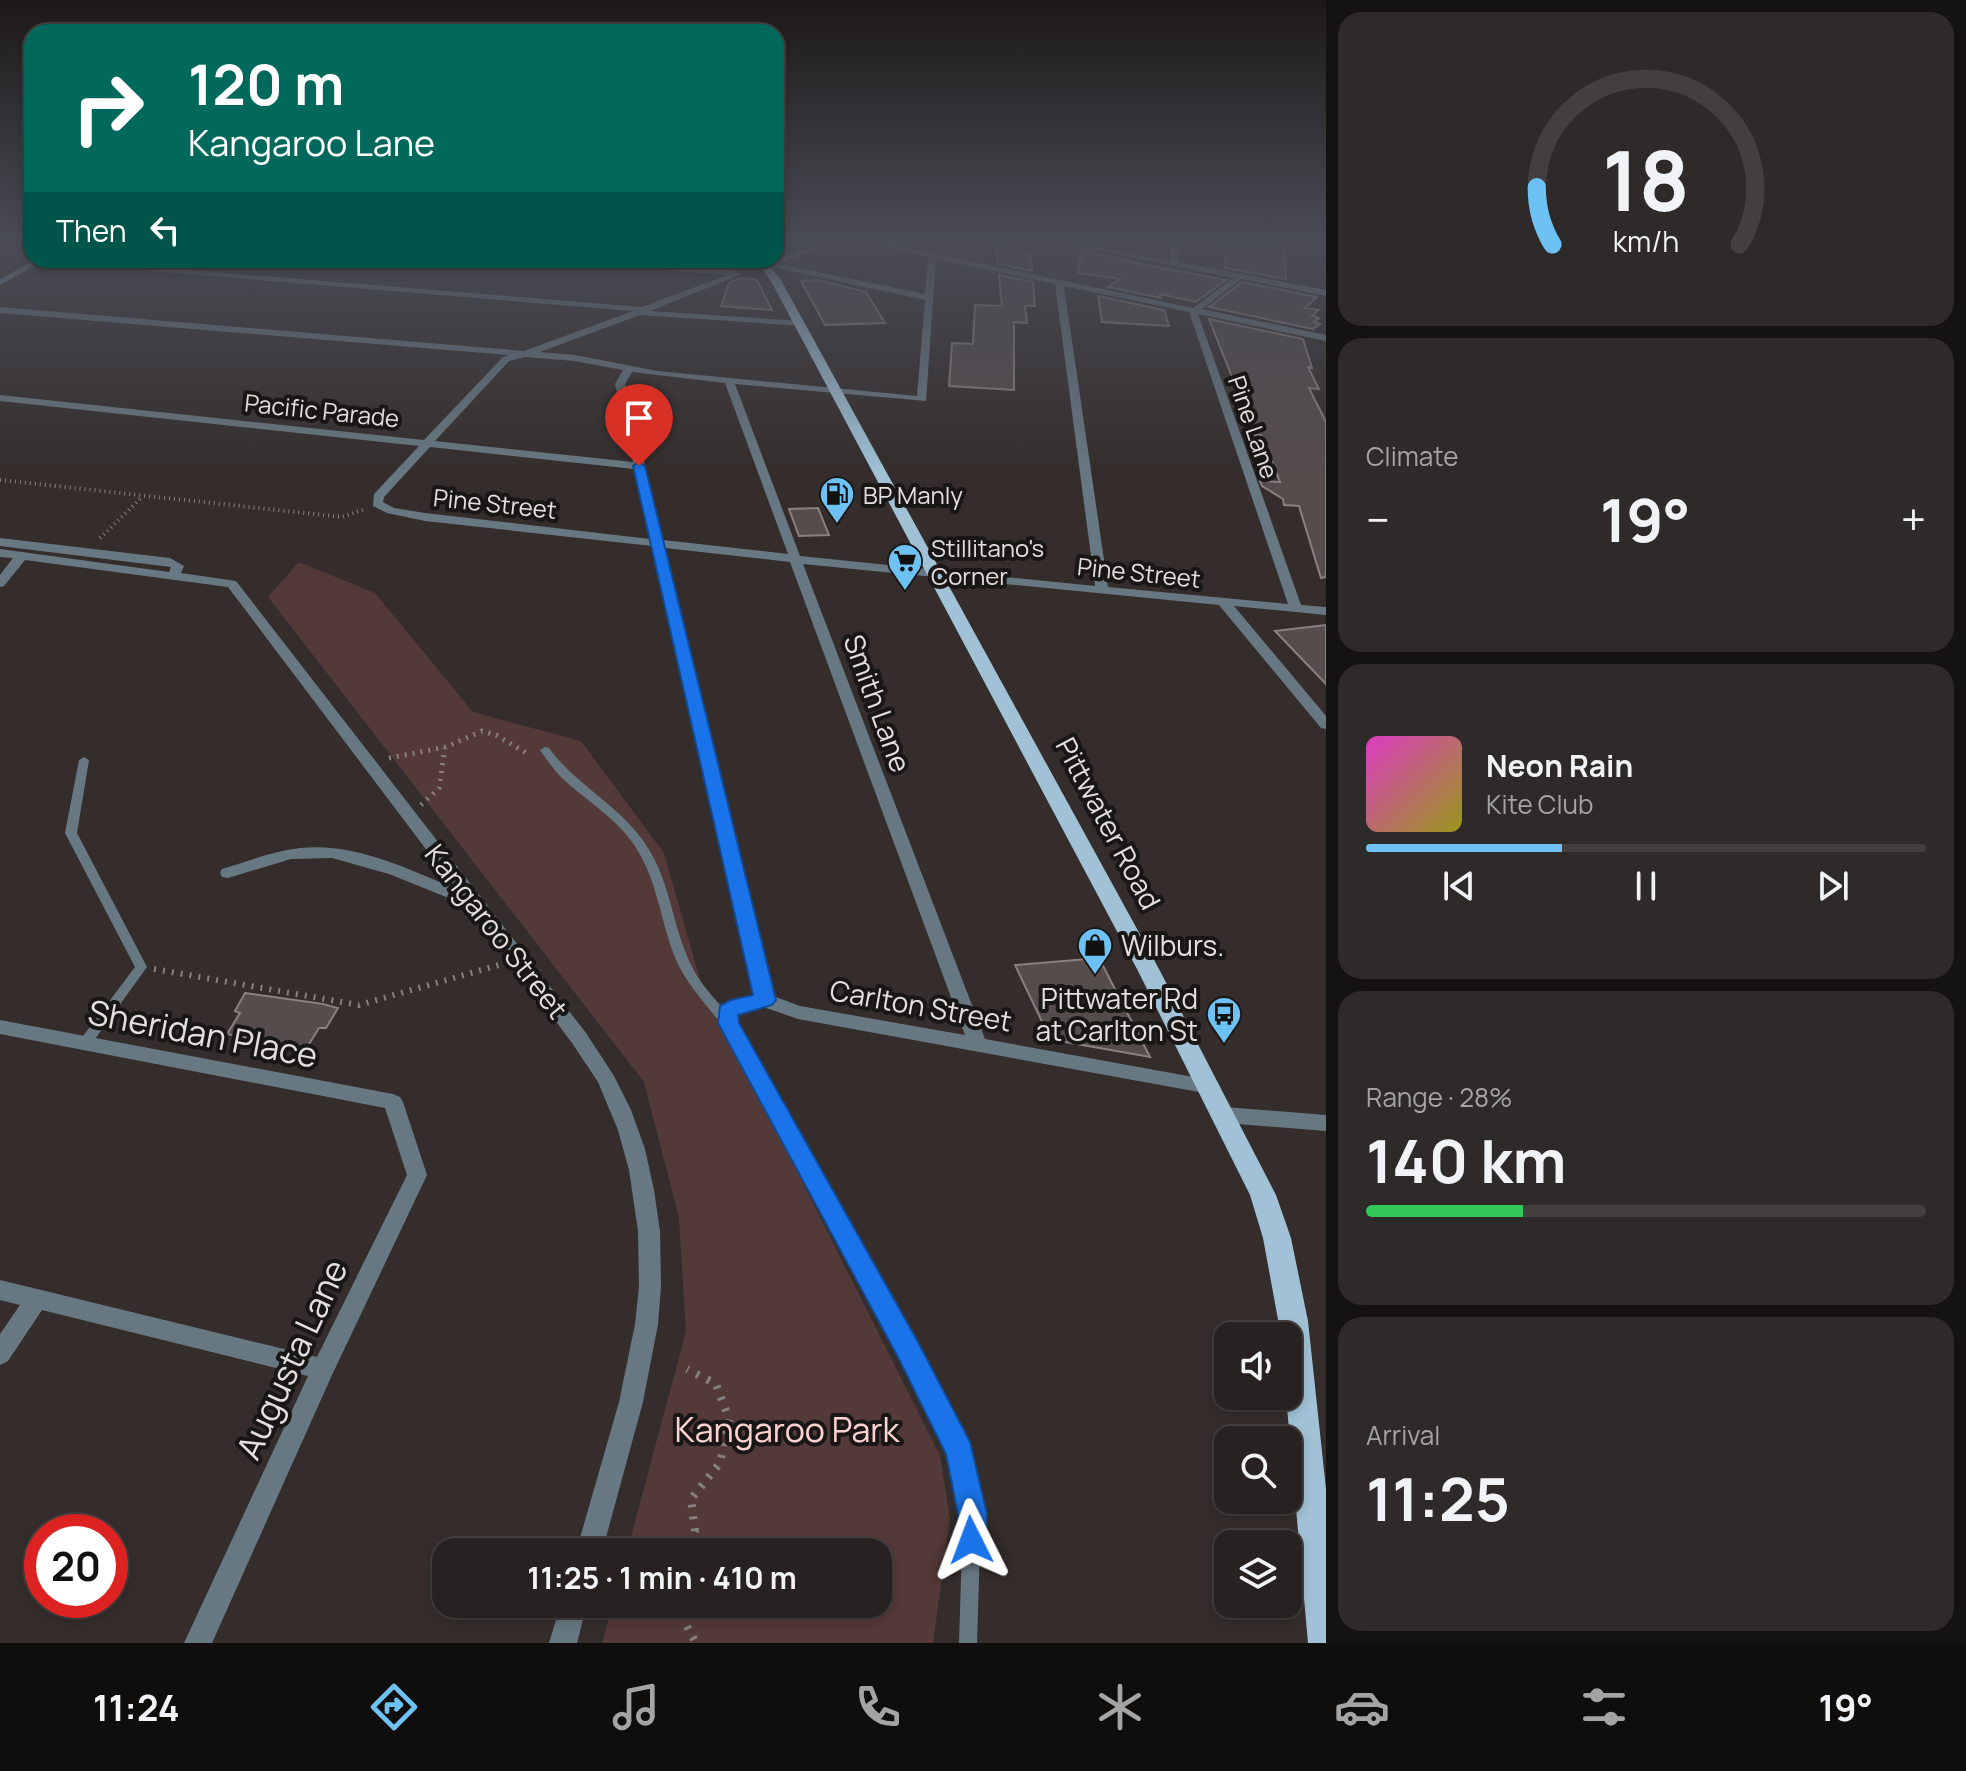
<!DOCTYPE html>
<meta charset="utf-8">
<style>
body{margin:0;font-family:Manrope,sans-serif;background:#2f2a2a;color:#f1f3f6;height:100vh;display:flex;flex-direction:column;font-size:30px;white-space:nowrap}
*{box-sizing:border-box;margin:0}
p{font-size:26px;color:#a4a4a5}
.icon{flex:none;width:44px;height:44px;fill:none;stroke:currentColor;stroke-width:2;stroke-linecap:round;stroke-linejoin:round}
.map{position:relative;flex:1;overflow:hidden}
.drawer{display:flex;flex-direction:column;gap:12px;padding:12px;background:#151312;width:640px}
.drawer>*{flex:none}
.hud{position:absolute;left:24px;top:24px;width:760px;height:244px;border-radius:24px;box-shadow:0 4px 12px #0003,0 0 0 2px #433f3f;background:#00695c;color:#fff;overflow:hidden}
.fabs{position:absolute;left:1214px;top:1322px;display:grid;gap:16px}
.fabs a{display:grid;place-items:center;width:88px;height:88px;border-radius:16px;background:#272221;box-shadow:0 4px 12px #0003,0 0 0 2px #433f3f;font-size:40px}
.speed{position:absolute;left:24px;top:1514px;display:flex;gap:16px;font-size:40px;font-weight:700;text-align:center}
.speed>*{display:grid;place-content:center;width:104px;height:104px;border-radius:50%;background:#272221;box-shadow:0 4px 12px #0003,0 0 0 2px #433f3f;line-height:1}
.speed .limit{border:12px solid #d22;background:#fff;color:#111}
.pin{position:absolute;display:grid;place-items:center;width:68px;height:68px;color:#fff;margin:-82px -34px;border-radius:50% 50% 50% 0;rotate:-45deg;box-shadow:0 0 8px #0007}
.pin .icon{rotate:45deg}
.me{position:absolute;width:88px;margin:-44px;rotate:357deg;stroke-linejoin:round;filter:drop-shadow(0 0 6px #0008)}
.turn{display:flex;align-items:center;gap:28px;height:168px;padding:0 32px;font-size:36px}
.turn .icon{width:104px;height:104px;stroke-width:2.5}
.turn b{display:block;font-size:56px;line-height:68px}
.then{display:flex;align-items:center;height:76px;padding:0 32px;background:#0003;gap:16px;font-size:30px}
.big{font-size:60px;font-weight:700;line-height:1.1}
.drawer .card{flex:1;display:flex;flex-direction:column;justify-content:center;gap:12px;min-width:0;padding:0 28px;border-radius:24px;background:#2f2a2a}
.drawer .dial{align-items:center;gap:0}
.dial svg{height:208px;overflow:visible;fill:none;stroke:#433f3f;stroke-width:7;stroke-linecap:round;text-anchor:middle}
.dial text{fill:#f1f3f6;stroke:none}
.song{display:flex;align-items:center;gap:24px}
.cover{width:96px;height:96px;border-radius:12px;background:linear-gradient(135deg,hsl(310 70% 55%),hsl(60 70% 35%))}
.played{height:8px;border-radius:4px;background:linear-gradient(90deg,#6dc2f3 35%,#433f3f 35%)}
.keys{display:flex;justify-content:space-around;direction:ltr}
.heat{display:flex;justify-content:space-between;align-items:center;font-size:44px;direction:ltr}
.charge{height:12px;border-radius:6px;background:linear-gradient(90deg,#34c759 28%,#433f3f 0)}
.trip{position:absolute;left:432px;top:1538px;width:460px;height:80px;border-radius:24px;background:#272221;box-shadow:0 4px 12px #0003,0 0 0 2px #433f3f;font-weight:700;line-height:80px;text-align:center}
.dock{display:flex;height:128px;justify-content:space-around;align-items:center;background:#100e0d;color:#a4a4a5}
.dock .icon{width:56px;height:56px}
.dock .current{color:#6dc2f3}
.dock b{font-size:36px;color:#f1f3f6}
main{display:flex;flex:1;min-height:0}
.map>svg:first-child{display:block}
.green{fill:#533938}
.building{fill:#554c4c;stroke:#89807f;stroke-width:2}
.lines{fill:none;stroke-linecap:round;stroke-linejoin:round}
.path-far3{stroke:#86807f;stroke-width:4;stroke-dasharray:1 4;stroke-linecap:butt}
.path-far2{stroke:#86807f;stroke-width:5;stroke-dasharray:2 6;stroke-linecap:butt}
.path-far1{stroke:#86807f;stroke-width:6;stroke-dasharray:2 7;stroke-linecap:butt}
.path{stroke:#86807f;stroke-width:8;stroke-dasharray:3 9;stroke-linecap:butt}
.service{fill:#687882;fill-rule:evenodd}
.minor{fill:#687882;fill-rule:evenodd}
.secondary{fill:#88a2b2;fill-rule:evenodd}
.primary{fill:#a0c1d6;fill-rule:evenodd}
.route{fill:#1a73e8;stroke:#114b97;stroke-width:2}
.labels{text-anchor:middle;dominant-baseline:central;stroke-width:8;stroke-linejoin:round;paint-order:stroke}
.far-street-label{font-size:24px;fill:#e4dfdf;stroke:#191616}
.far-poi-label{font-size:24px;fill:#e4dfdf;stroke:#191616;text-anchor:start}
.street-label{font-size:28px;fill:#e4dfdf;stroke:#191616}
.poi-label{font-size:28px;fill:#e4dfdf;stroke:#191616;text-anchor:start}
.near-street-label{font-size:34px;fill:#e4dfdf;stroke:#191616}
.near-park-label{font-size:34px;fill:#ffd2cf;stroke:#191616}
</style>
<main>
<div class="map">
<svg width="1326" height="1643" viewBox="0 0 1326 1643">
<rect width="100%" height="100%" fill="#342d2c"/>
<path class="green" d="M299 562 375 593 473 712 581 741 664 853 700 979 940 1455 950 1519 933 1643H602L613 1604H878V1552H627L686 1331 679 1218 644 1082 268 597Z"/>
<path class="building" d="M1241 243H1283L1286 279 1225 268 1224 244Z
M996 247 1031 254 1032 271 998 264Z
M1082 250 1145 265 1226 280 1196 302 1160 294 1161 298 1108 287 1120 279 1078 273Z
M999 275 1033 282 1035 306H1025L1027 323 1014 322V390L949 386 952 343 973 344 975 305 1002 306Z
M741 278 757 280 772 310 721 306 729 283Z
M818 280 866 292 885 323 825 325 801 281Z
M1242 282 1317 297 1305 308 1319 310 1312 316 1319 318 1314 322 1320 324 1313 329 1209 307Z
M1098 296 1164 310 1169 326 1102 322Z
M1209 319 1303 339 1312 368 1308 367 1319 389 1309 388 1326 422V577L1321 578 1299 506 1284 505 1283 499 1262 486 1260 481 1280 482 1261 435H1255Z
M818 508 829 535 799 536 789 509Z
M1326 625V684L1275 631Z
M1099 958 1150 1057 1060 1041 1054 1029 1046 1030 1015 965Z
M245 993 323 1004 338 1008 326 1028H319L306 1049 227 1034 240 1013 235 1011Z"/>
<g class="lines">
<path class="path-far3" d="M0 480 342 517 365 509
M100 538 141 498"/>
<path class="path-far2" d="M389 758 446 747 482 731 496 735 528 754
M421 805 439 788 445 748"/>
<path class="path-far1" d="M154 969 359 1005 499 965"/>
<path class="path" d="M683 1552 695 1531 691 1499 720 1463 729 1419 716 1384 687 1369
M680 1604 681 1615 696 1643"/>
<path class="service" d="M545 747 549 748C578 788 627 809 651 853 670 886 673 924 688 958 696 978 709 993 723 1008L733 1002 765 995 769 997 771 1000 769 1003 741 1009 734 1014V1023L915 1346 969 1452 981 1514 977 1643H959L963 1514 952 1453 903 1356 723 1026C705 1003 685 983 674 955 661 921 657 882 638 851 620 820 589 803 563 779 554 770 547 760 540 750Z
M84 757 89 760 77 833 147 967 90 1046 85 1048 80 1046 78 1043 80 1040 135 967 65 833 79 760Z"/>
<path class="minor" d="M818 243H830L779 264 925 294 928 257 868 243H884L1193 308 1233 278 1062 243H1079L1170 261V243H1178V262L1326 290V296L1241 279 1202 309 1326 335V341L1198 314 1301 605 1326 607V615L1234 606 1326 716V729L1321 728 1219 605 803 564 985 1039 1210 1080 1217 1082 1220 1087 1217 1092 1210 1094 798 1019 758 1005 652 546 425 521 387 513 373 506 374 494 419 446 0 401V395L424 440 503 357 508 355 0 313V307L524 351 633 311 41 262 37 260H71L642 307 727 275 554 262 550 260H588L732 270 742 274 650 311 801 321 804 322V326L640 315 540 352 575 355 658 371 917 396 925 300 763 265ZM936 259 1055 284 1095 586 800 556 735 384 926 401ZM1064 286 1189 312 1288 604 1108 587ZM525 357 575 361 623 370 615 384 633 462 435 441 509 361ZM632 372 725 383 788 554 663 540 625 384ZM430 447 634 469 650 539 425 513 394 508 383 502 384 497ZM665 548 790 562 965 1035 800 1006 773 996Z
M0 538 170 558 184 566 181 573 236 581 586 1033 614 1076 631 1110 645 1149 654 1190 660 1231 661 1287 658 1324 643 1402 602 1552H576L619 1402 635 1324 639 1287 638 1231 629 1170 618 1130 598 1082 572 1043 471 907 389 874 332 858 291 859 228 878 222 877 220 873 222 869C248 861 274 851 300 848 354 842 409 869 456 889L228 587 25 560 4 586 0 587V575L13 558 0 557V549L169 572 171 567 0 546Z
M0 1020 393 1094 400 1097 403 1102 427 1175 332 1375 212 1643H184L308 1376 42 1310 8 1361 0 1365V1334L20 1305 0 1300V1280L317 1357 407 1175 385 1108 0 1034Z
M1225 1107 1326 1115V1131L1225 1123 1218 1120 1215 1115 1218 1110Z
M561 1604H587L577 1643H549Z"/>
<path class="secondary" d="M35 260H45L0 285V279Z"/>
<path class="primary" d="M755 260H765L781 280 1159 969 1276 1195 1291 1238 1308 1321 1326 1489V1643H1308L1286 1396 1288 1336H1281L1263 1238 1250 1195 1137 969 771 281Z"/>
</g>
<linearGradient id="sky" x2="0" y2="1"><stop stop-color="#1d1918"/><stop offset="0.51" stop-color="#4a4c56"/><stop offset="1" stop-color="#4a4c56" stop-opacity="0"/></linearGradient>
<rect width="1326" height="473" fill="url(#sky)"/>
<path class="route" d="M639 462 645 466 776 1000 772 1005 738 1015 739 1023 918 1342 970 1442 987 1514 986 1540 982 1551 971 1555 961 1551 957 1540 958 1514 946 1454 899 1359 718 1023 720 1006 731 1000 753 995 633 466Z"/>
<defs>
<g id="fuel-pin" transform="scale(1.8)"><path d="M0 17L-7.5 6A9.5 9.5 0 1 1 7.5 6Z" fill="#6dc2f3" stroke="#191616"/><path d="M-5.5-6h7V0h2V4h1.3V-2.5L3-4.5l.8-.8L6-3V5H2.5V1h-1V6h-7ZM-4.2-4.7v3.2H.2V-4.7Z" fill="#111"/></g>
<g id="supermarket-pin" transform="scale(1.8)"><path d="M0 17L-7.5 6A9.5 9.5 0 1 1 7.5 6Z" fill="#6dc2f3" stroke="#191616"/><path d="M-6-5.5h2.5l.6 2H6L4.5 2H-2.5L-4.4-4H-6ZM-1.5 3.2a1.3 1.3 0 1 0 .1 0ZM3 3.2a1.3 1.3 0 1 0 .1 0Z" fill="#111"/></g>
<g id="shop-pin" transform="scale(1.8)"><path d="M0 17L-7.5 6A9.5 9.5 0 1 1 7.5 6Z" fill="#6dc2f3" stroke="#191616"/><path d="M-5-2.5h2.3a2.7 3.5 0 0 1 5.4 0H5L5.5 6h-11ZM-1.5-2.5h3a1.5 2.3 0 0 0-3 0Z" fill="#111"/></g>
<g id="bus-pin" transform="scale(1.8)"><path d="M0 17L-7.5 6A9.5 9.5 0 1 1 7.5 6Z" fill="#6dc2f3" stroke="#191616"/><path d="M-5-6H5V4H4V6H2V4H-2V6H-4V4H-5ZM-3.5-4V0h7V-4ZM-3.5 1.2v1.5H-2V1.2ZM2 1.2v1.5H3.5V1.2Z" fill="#111"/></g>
</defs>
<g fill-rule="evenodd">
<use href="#fuel-pin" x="837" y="494"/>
<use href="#supermarket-pin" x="905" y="561"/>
<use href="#shop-pin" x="1095" y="945"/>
<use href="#bus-pin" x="1224" y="1014"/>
</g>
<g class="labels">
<g class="far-street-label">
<text transform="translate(322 410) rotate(6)">Pacific Parade</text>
<text transform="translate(1254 427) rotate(71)">Pine Lane</text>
<text transform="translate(495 503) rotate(6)">Pine Street</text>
<text transform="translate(1139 572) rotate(6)">Pine Street</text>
</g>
<g class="far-poi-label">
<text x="863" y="494">BP Manly</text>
<text x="931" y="547">Stillitano's<tspan x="931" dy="28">Corner</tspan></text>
</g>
<g class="street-label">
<text transform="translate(878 703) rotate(70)">Smith Lane</text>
<text transform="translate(1109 823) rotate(62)">Pittwater Road</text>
<text transform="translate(497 931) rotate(52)">Kangaroo Street</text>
<text transform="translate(921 1005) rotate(10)">Carlton Street</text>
</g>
<g class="poi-label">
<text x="1121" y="945">Wilburs.</text>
<text x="1198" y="998" text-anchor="end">Pittwater Rd<tspan x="1198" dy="32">at Carlton St</tspan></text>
</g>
<g class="near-street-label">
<text transform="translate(203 1033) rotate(11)">Sheridan Place</text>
<text transform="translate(291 1359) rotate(-65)">Augusta Lane</text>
</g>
<g class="near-park-label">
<text x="787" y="1429">Kangaroo Park</text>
</g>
</g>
</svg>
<div class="fabs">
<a><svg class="icon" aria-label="sound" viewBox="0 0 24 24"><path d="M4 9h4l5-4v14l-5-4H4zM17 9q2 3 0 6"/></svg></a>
<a><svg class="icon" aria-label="search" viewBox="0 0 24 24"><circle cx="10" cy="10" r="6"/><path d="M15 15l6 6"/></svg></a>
<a><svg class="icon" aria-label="layers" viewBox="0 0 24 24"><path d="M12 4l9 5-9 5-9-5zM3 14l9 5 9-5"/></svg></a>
</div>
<div class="speed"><div class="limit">20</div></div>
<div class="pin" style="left:639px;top:466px;background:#d93025"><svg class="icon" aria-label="arrive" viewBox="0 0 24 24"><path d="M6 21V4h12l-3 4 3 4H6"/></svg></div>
<svg class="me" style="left:971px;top:1540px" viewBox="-20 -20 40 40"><path d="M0-17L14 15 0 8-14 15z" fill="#1a73e8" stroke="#fff" stroke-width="4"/></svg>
<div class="trip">11:25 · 1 min · 410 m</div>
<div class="hud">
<div class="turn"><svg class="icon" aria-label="right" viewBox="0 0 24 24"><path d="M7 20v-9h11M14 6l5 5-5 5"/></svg><div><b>120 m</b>Kangaroo Lane</div></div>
<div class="then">Then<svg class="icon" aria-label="left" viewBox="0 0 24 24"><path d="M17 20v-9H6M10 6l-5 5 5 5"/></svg></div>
</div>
</div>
<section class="drawer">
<div class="card dial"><svg viewBox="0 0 100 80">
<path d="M14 69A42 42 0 1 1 86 69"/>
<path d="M14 69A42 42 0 0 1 8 47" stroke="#6dc2f3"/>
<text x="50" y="56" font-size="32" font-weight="700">18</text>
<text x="50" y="72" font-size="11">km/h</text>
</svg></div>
<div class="card"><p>Climate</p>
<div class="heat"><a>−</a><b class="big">19°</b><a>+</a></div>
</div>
<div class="card">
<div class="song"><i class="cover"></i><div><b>Neon Rain</b><p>Kite Club</p></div></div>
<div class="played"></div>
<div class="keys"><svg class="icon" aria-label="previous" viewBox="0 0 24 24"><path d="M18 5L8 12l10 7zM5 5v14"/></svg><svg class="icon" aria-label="pause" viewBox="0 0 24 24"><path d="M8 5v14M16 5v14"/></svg><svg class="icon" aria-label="next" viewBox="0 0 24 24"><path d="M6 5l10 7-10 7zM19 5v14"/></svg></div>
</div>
<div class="card"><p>Range · 28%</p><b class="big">140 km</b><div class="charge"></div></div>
<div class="card"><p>Arrival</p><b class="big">11:25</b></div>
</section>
</main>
<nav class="dock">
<b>11:24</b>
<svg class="icon current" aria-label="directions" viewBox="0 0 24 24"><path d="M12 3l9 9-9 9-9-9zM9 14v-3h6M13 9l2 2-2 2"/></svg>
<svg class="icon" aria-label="music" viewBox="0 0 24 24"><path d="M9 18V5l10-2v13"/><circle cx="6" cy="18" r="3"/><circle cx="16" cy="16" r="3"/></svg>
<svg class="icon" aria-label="phone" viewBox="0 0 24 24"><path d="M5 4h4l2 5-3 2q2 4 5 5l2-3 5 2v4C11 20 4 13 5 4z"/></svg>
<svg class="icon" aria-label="climate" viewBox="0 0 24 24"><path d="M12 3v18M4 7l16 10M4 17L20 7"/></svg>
<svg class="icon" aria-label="car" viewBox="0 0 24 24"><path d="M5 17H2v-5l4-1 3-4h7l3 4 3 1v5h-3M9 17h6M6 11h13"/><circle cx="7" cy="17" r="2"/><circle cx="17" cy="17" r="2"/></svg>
<svg class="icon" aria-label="filters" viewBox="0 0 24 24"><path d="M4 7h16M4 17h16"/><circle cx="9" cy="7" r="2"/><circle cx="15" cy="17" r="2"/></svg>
<b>19°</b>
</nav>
